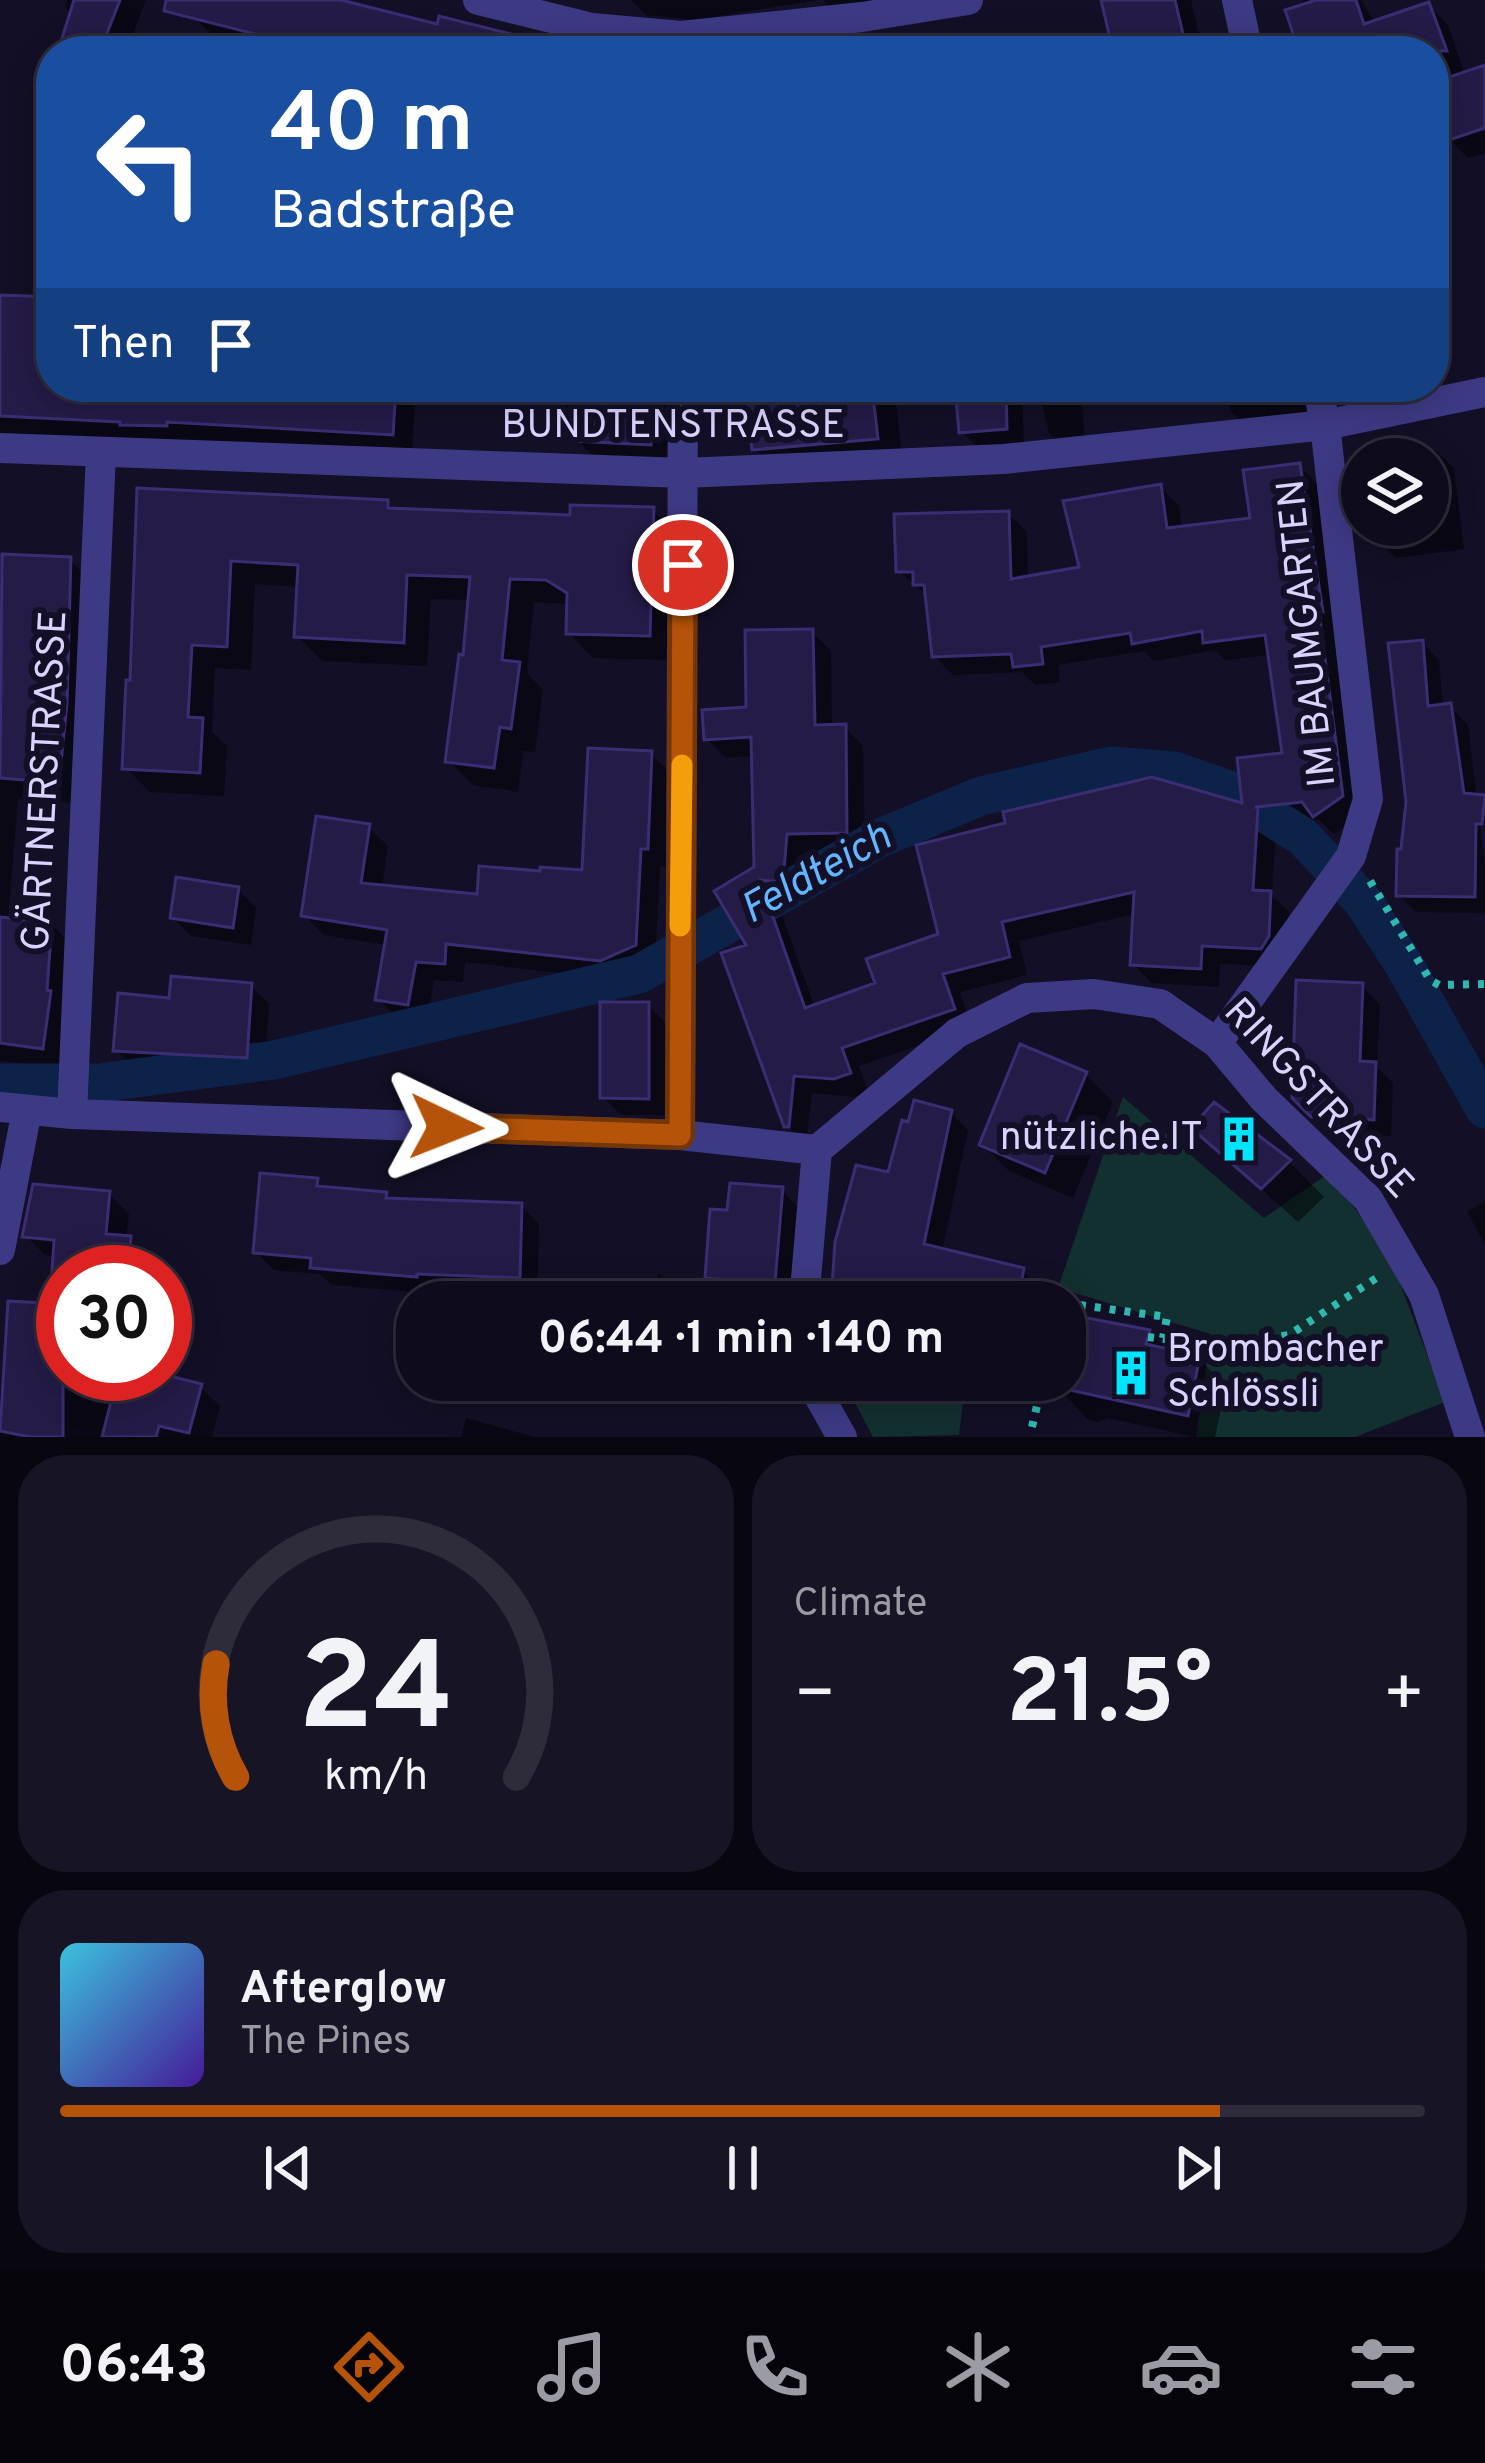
<!DOCTYPE html>
<meta charset="utf-8">
<style>
body{margin:0;font-family:Overpass,sans-serif;background:#171425;color:#f1f3f6;height:100vh;display:flex;flex-direction:column;font-size:45px;white-space:nowrap}
*{box-sizing:border-box;margin:0}
p{font-size:39px;color:#9b9ba3}
.icon{flex:none;width:66px;height:66px;fill:none;stroke:currentColor;stroke-width:2;stroke-linecap:round;stroke-linejoin:round}
.map{position:relative;height:1437px;overflow:hidden}
.details{display:flex;flex-direction:column;gap:18px;padding:18px;background:#08060f;flex:1}
.details>*{flex:none}
.top-card{position:absolute;left:36px;top:36px;width:1413px;height:366px;border-radius:48px;box-shadow:0 6px 30px #0003,0 0 0 3px #2e2b3b;background:#1a4fa0;color:#fff;overflow:hidden}
.tools{position:absolute;left:1341px;top:438px;display:grid;gap:24px}
.tools a{display:grid;place-items:center;width:108px;height:108px;border-radius:50%;background:#0e0b1c;box-shadow:0 6px 30px #0003,0 0 0 3px #2e2b3b;font-size:60px}
.speed{position:absolute;left:36px;top:1245px;display:flex;gap:24px;font-size:60px;font-weight:700;text-align:center}
.speed>*{display:grid;place-content:center;width:156px;height:156px;border-radius:50%;background:#0e0b1c;box-shadow:0 6px 30px #0003,0 0 0 3px #2e2b3b;line-height:1}
.speed .limit{border:18px solid #d22;background:#fff;color:#111}
.pin{position:absolute;display:grid;place-items:center;width:102px;height:102px;color:#fff;margin:-51px;border:6px solid #fff;border-radius:50%;box-shadow:0 3px 12px #0007}
.me{position:absolute;width:132px;margin:-66px;rotate:92deg;stroke-linejoin:round;filter:drop-shadow(0 0 9px #0008)}
.turn{display:flex;align-items:center;gap:42px;height:252px;padding:0 36px;font-size:54px}
.turn .icon{width:156px;height:156px;stroke-width:2.5}
.turn b{display:block;font-size:84px;line-height:102px}
.then{display:flex;align-items:center;height:114px;padding:0 36px;background:#0003;gap:24px;font-size:45px}
.big{font-size:90px;font-weight:700;line-height:1.1}
.details .card{flex:1;display:flex;flex-direction:column;justify-content:center;gap:18px;min-width:0;padding:0 42px;border-radius:48px;background:#171425}
.details .dial{align-items:center;gap:0}
.dial svg{height:312px;overflow:visible;fill:none;stroke:#2e2b3b;stroke-width:7;stroke-linecap:round;text-anchor:middle}
.dial text{fill:#f1f3f6;stroke:none}
.song{display:flex;align-items:center;gap:36px}
.cover{width:144px;height:144px;border-radius:18px;background:linear-gradient(135deg,hsl(190 70% 55%),hsl(260 70% 35%))}
.played{height:12px;border-radius:6px;background:linear-gradient(90deg,#b45309 85%,#2e2b3b 85%)}
.keys{display:flex;justify-content:space-around;direction:ltr}
.heat{display:flex;justify-content:space-between;align-items:center;font-size:66px;direction:ltr}
.details .tiles{flex:1;display:grid;gap:18px;grid-template-columns:1fr 1fr}
.card:last-child{grid-column:span 2}
.trip{position:absolute;left:396px;top:1281px;width:690px;height:120px;border-radius:48px;background:#0e0b1c;box-shadow:0 6px 30px #0003,0 0 0 3px #2e2b3b;font-weight:700;line-height:120px;text-align:center}
.menu{display:flex;height:192px;justify-content:space-around;align-items:center;background:#06040b;color:#9b9ba3}
.menu .icon{width:84px;height:84px}
.menu .active{color:#b45309}
.menu b{font-size:54px;color:#f1f3f6}
.map>svg:first-child{display:block}
.green{fill:#12302f}
.shadow{fill:#0007}
.lines{fill:none;stroke-linecap:round;stroke-linejoin:round}
.canal{stroke:#0c2248;stroke-width:39}
.building{fill:#241b47;stroke:#3b2d73;stroke-width:3}
.path{stroke:#2fb8b0;stroke-width:8;stroke-dasharray:6 9;stroke-linecap:butt}
.minor{stroke:#3d3a85;stroke-width:30}
.route-casing{stroke:#753606;stroke-width:30}
.route{stroke:#b45309;stroke-width:21}
.slow{stroke:#f59e0b;stroke-width:21}
.labels{text-anchor:middle;dominant-baseline:central;stroke-width:12;stroke-linejoin:round;paint-order:stroke}
.street-label{font-size:39px;fill:#d9d4ff;stroke:#130f26}
.poi-label{font-size:39px;fill:#d9d4ff;stroke:#130f26;text-anchor:end}
.water-label{font-size:42px;font-style:italic;fill:#62b6ff;stroke:#130f26}
</style>
<div class="map">
<svg width="1485" height="1437" viewBox="0 0 1485 1437">
<rect width="100%" height="100%" fill="#130f26"/>
<path class="green" d="M1123 1097 1264 1218 1329 1173 1390 1257 1445 1402 1355 1437H1196L1211 1334 1058 1288Z
M843 1380H971L965 1384 959 1435 873 1437Z"/>
<path class="shadow" d="M67 0H146L129 44 119 40 115 51H61L72 14 65 7Z
M198 0H329L439 28 529 41 539 51H273L213 36 194 17Z
M631 0H818L695 20 646 15Z
M823 0H954L838 16Z
M1104 0H1191L1203 51H1116Z
M1302 0H1361L1375 23 1428 5 1448 25 1465 75 1485 68V153L1468 158 1449 139 1434 96V51H1302L1305 7Z
M37 291 51 293V387H412L416 392 412 454 0 434V298L36 300Z
M1434 321 1442 358 1434 360Z
M533 387H661L670 396 666 460 593 456 577 440 578 416 549 415 532 399Z
M748 387H915L917 399 896 402 903 465 782 476 755 449Z
M958 387H1022L1024 446 981 450 962 432Z
M1038 387H1080L1086 450 1067 452 1049 433Z
M1224 387H1303L1310 414 1248 428 1230 410Z
M1435 450 1454 468 1464 549 1396 558 1377 540 1376 525H1428V459L1367 458Z
M1299 466 1318 485 1360 815 1334 834 1319 820 1271 825 1276 830 1272 896 1289 912 1287 956 1280 966 1220 964 1219 987 1152 983 1133 964 1135 914 1019 941 1027 975 960 992 972 1027 859 1066 868 1092 854 1097 812 1093 806 1144 786 1125 751 946 757 869 755 756 726 758 707 739 750 710 812 632 831 651 832 728 845 727 863 746 865 851 804 852 801 899 776 898 815 1008 879 985 942 936 1246 807 1285 756 1270 655 1225 660 1215 650 1154 661 1144 651 1058 665 1060 682 1035 685 1022 672 953 675 934 656 928 596 899 571 1008 514 1027 532 1028 579 1083 569 1160 487 1179 506 1182 529 1253 521Z
M140 492 387 503 395 511 573 518 652 510 677 535 674 660 593 658 569 633 570 604 534 602 527 673 543 690 535 752 523 751 518 792 473 785 448 760 471 600 431 599 427 666 322 661 298 636 300 587 255 584 251 670 215 668 212 732 227 746 224 796 150 792 125 767 133 683Z
M5 557 70 560 91 582 79 803 18 799 8 921 51 924 73 946 64 1069 0 1061V656Z
M1422 643 1439 660 1443 708H1451L1468 725 1485 867V913L1416 912 1399 895Z
M651 754 671 774 667 867H660L655 964 621 980 465 962 463 982 434 980 427 1023 398 1018 378 999 387 945 324 935 304 915 368 827 388 846 382 888 480 897 585 873Z
M238 889 256 908 251 945 191 936 173 917Z
M251 986 269 1004 264 1075 134 1068 116 1050 172 1001Z
M1362 986 1380 1005 1377 1067 1393 1083 1391 1136 1332 1134 1295 1097Z
M647 1005 666 1023V1115H621L603 1097Z
M1086 1075 1113 1102 1073 1198 1009 1171 982 1144Z
M1214 1106 1289 1162 1324 1197 1298 1222 1195 1128Z
M951 1113 968 1130 942 1252 1023 1271 1039 1287 1037 1302H835L890 1175Z
M317 1181 325 1189 385 1195 392 1201 521 1206 539 1224 537 1295 474 1292 473 1302H417V1357L411 1350 414 1292 332 1285 320 1274 274 1270 256 1252Z
M781 1190 798 1207 791 1299 725 1293 709 1276 730 1213Z
M109 1194 129 1214 126 1238 149 1258 148 1272H63V1374H150L200 1387 220 1406 212 1437H0V1391L7 1392 52 1306 56 1256 45 1255 26 1236Z
M1485 1201V1244L1467 1212Z
M658 1273 688 1302H658Z
M1149 1332 1169 1352 1199 1359 1226 1386 1215 1437H1194L1108 1418 1098 1422 1088 1420 1054 1382 1065 1380V1365L1079 1357Z
M698 1380H746L722 1405Z
M466 1418 534 1437H461Z"/>
<g class="lines">
<path class="canal" d="M0 1083H98L274 1060 639 974 880 838 981 796 1111 766 1174 771 1229 790 1303 837 1362 900 1403 963 1485 1109"/>
</g>
<path class="building" d="M74 0H120L100 51H58Z
M166 0H341L437 24 439 16 535 40 534 51H322L164 11Z
M1101 0H1175L1187 51H1113Z
M1316 0H1356L1364 24 1429 2 1447 51H1299L1285 10Z
M1485 65V128L1446 141 1434 102V82Z
M0 295 51 297V387H396L393 435 167 422V426L120 425V422L0 416Z
M577 387H654L651 445 574 441Z
M745 387H872L878 439 752 450Z
M955 387H1006L1007 429 959 433Z
M1300 463 1323 612H1319L1343 796 1313 817 1302 802 1255 807 1258 808 1253 890 1271 891 1269 936 1261 949 1202 946 1201 969 1130 965 1134 892 1002 922 1010 957 943 974 955 1009 842 1048 851 1073 834 1079 794 1076 789 1127H784L721 953 746 945 714 891 754 867 751 737 704 740 702 710 746 707 745 630 813 629 815 725 846 724 847 833 787 834 783 882 760 880 805 1008 875 983 866 959 938 934 916 845 1005 823 1003 812 1152 777 1242 803 1237 758 1282 753 1265 635 1203 643 1202 631 1132 644 1130 633 1041 647 1043 664 1013 667 1011 654 932 657 924 585H913V572H896L894 514 1009 511 1011 579 1079 567 1063 501 1161 484 1167 528 1250 518 1243 470Z
M137 488 388 500V508L570 515V505L654 507 650 636 566 634 567 593 546 580 510 579 502 660 520 662 511 729 500 727 494 768 445 762 459 654 463 655 470 577 407 575 404 643 294 637 298 565 231 561 227 647 192 645 188 717 203 718 200 773 122 769 126 680H130Z
M2 554 71 557 67 703 59 783 0 778Z
M1423 640 1428 706 1451 703 1464 793 1485 795 1482 824H1476L1475 897 1396 896 1397 849H1401L1406 802 1388 643Z
M588 748 652 751 648 849H641L636 945 600 961 446 944 445 964 416 962 408 1005 375 1000 387 930 301 916 316 816 370 824 361 883 477 894 479 866 540 871V867L582 870Z
M176 877 239 887 233 928 170 918Z
M0 917 52 922 47 990 51 991 43 1049 0 1043Z
M171 976 252 983 247 1058 113 1051 118 993 169 998Z
M1296 980 1363 983 1360 1061 1376 1062 1374 1120 1311 1117 1292 1098Z
M600 1002H649V1099L600 1098Z
M1020 1044 1087 1072 1045 1173 979 1145Z
M914 1100 952 1110 924 1244 1024 1268 1018 1302H831L835 1242 856 1165 888 1172 902 1120 908 1122Z
M1214 1102 1291 1160 1261 1189 1191 1128Z
M260 1173 318 1178 317 1186 387 1192 386 1198 522 1203 520 1278 417 1274V1277L310 1268 311 1258 253 1253Z
M730 1183 783 1187 775 1283 705 1278 710 1209 727 1210Z
M33 1184 110 1191 106 1234 131 1236 128 1272H52L54 1240 22 1237Z
M8 1301 63 1304V1437H30L0 1431Z
M1082 1317 1150 1330 1146 1344 1200 1356 1188 1416 1070 1390Z
M118 1374H162L202 1384 189 1433 159 1426 156 1437H102Z"/>
<g class="lines">
<path class="path" d="M1370 881 1430 980 1439 985 1485 984
M1065 1303 1167 1317 1163 1338
M1148 1337 1227 1346 1289 1335 1378 1277
M1032 1427 1043 1380"/>
<path class="minor" d="M478 0 592 28 681 36 862 17 968 0
M1237 0 1248 51
M0 448 684 473 1004 459 1325 425 1485 392
M1217 1043 1351 856 1368 799 1325 425 1318 387
M0 1107 72 1114 680 1135 817 1150
M72 1114 101 453
M680 1135 683 387
M0 1250 27 1110
M804 1302 817 1150 957 1033 1027 998 1094 994 1160 1004 1217 1043 1264 1099 1368 1199 1424 1295 1470 1437
M817 1380 820 1398 842 1437"/>
</g>
<g class="lines">
<g class="route-casing">
<path id="route" d="M446 1127 680 1135 683 565"/>
</g>
<use href="#route" class="route"/>
<path class="slow" d="M680 926 682 765"/>
</g>
<defs>
<g id="building-bare" transform="scale(3.6)"><path d="M-4-6H4V6H1V3H-1V6H-4ZM-2.5-4.3h1.7v1.8h-1.7ZM.8-4.3h1.7v1.8H.8ZM-2.5-1h1.7V.8h-1.7ZM.8-1h1.7V.8H.8Z" fill="#00e5ff" stroke="#130f26" stroke-width="2.5" paint-order="stroke"/></g>
</defs>
<g fill-rule="evenodd">
<use href="#building-bare" x="1239" y="1139"/>
<use href="#building-bare" x="1131" y="1373"/>
</g>
<g class="labels">
<g class="street-label">
<text x="673" y="427">BÜNDTENSTRASSE</text>
<text transform="translate(1309 633) rotate(-96)">IM BAUMGARTEN</text>
<text transform="translate(47 781) rotate(-87)">GÄRTNERSTRASSE</text>
<text transform="translate(1317 1100) rotate(47)">RINGSTRASSE</text>
</g>
<g class="poi-label">
<text x="1203" y="1139">nützliche.IT</text>
<text x="1167" y="1351" text-anchor="start">Brombacher<tspan x="1167" dy="45">Schlössli</tspan></text>
</g>
<g class="water-label">
<text transform="translate(817 875) rotate(-29)">Feldteich</text>
</g>
</g>
</svg>
<div class="tools">
<a><svg class="icon" aria-label="layers" viewBox="0 0 24 24"><path d="M12 4l9 5-9 5-9-5zM3 14l9 5 9-5"/></svg></a>
</div>
<div class="speed"><div class="limit">30</div></div>
<div class="pin" style="left:683px;top:565px;background:#d93025"><svg class="icon" aria-label="arrive" viewBox="0 0 24 24"><path d="M6 21V4h12l-3 4 3 4H6"/></svg></div>
<svg class="me" style="left:446px;top:1127px" viewBox="-20 -20 40 40"><path d="M0-17L14 15 0 8-14 15z" fill="#b45309" stroke="#fff" stroke-width="4"/></svg>
<div class="trip">06:44 · 1 min · 140 m</div>
<div class="top-card">
<div class="turn"><svg class="icon" aria-label="left" viewBox="0 0 24 24"><path d="M17 20v-9H6M10 6l-5 5 5 5"/></svg><div><b>40 m</b>Badstraße</div></div>
<div class="then">Then<svg class="icon" aria-label="arrive" viewBox="0 0 24 24"><path d="M6 21V4h12l-3 4 3 4H6"/></svg></div>
</div>
</div>
<section class="details">
<div class="tiles">
<div class="card dial"><svg viewBox="0 0 100 80">
<path d="M14 69A42 42 0 1 1 86 69"/>
<path d="M14 69A42 42 0 0 1 9 40" stroke="#b45309"/>
<text x="50" y="56" font-size="32" font-weight="700">24</text>
<text x="50" y="72" font-size="11">km/h</text>
</svg></div>
<div class="card"><p>Climate</p>
<div class="heat"><a>−</a><b class="big">21.5°</b><a>+</a></div>
</div>
<div class="card">
<div class="song"><i class="cover"></i><div><b>Afterglow</b><p>The Pines</p></div></div>
<div class="played"></div>
<div class="keys"><svg class="icon" aria-label="previous" viewBox="0 0 24 24"><path d="M18 5L8 12l10 7zM5 5v14"/></svg><svg class="icon" aria-label="pause" viewBox="0 0 24 24"><path d="M8 5v14M16 5v14"/></svg><svg class="icon" aria-label="next" viewBox="0 0 24 24"><path d="M6 5l10 7-10 7zM19 5v14"/></svg></div>
</div>
</div>
</section>
<nav class="menu">
<b>06:43</b>
<svg class="icon active" aria-label="directions" viewBox="0 0 24 24"><path d="M12 3l9 9-9 9-9-9zM9 14v-3h6M13 9l2 2-2 2"/></svg>
<svg class="icon" aria-label="music" viewBox="0 0 24 24"><path d="M9 18V5l10-2v13"/><circle cx="6" cy="18" r="3"/><circle cx="16" cy="16" r="3"/></svg>
<svg class="icon" aria-label="phone" viewBox="0 0 24 24"><path d="M5 4h4l2 5-3 2q2 4 5 5l2-3 5 2v4C11 20 4 13 5 4z"/></svg>
<svg class="icon" aria-label="climate" viewBox="0 0 24 24"><path d="M12 3v18M4 7l16 10M4 17L20 7"/></svg>
<svg class="icon" aria-label="car" viewBox="0 0 24 24"><path d="M5 17H2v-5l4-1 3-4h7l3 4 3 1v5h-3M9 17h6M6 11h13"/><circle cx="7" cy="17" r="2"/><circle cx="17" cy="17" r="2"/></svg>
<svg class="icon" aria-label="filters" viewBox="0 0 24 24"><path d="M4 7h16M4 17h16"/><circle cx="9" cy="7" r="2"/><circle cx="15" cy="17" r="2"/></svg>
</nav>
